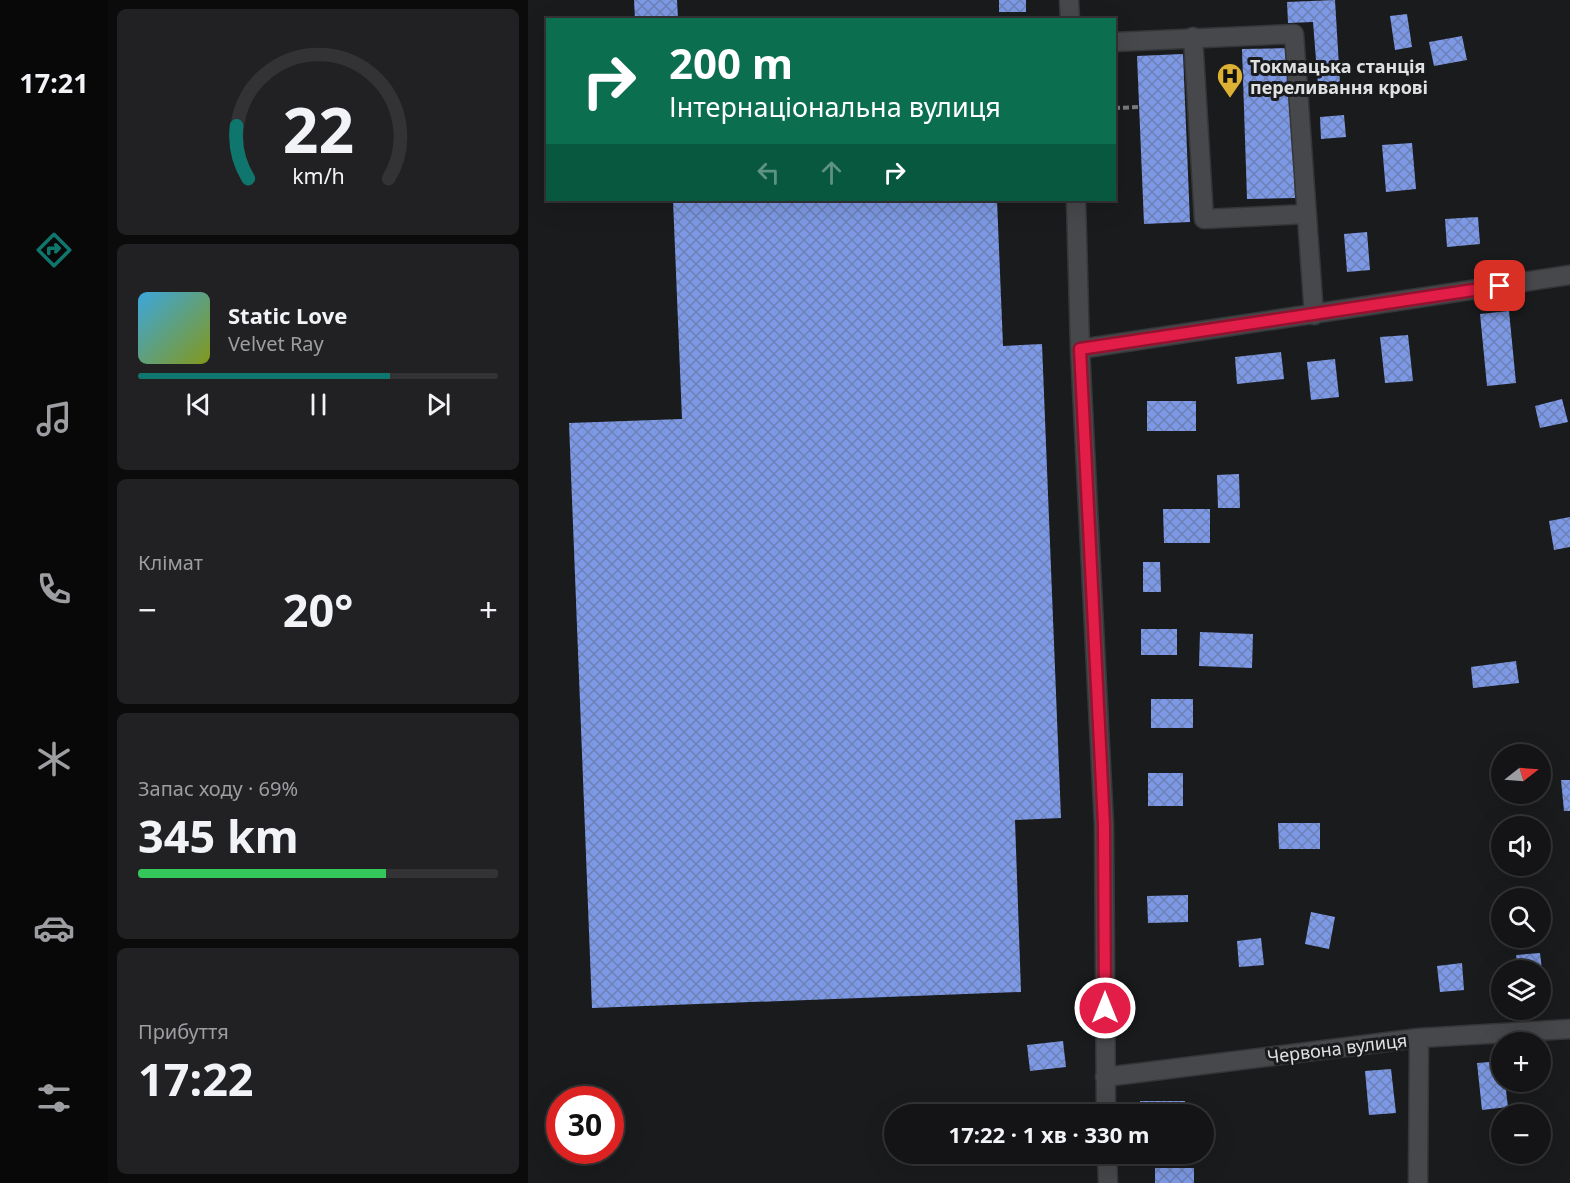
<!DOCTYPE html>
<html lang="uk">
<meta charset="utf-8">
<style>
body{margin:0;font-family:"Noto Sans",sans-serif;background:#212123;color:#f1f3f6;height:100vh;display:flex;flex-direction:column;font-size:22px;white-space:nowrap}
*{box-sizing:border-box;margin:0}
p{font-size:20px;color:#9d9ea1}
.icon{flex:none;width:33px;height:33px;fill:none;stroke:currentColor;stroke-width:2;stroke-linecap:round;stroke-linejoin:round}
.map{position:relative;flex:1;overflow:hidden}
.panel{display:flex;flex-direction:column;gap:9px;padding:9px;background:#0b0b0c;width:420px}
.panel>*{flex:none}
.guide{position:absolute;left:18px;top:18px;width:570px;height:183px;border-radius:0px;box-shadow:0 6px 24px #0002,0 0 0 2px #333335;background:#0b6e4f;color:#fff;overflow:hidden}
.needle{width:39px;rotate:73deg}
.buttons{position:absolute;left:963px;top:744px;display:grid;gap:12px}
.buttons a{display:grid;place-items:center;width:60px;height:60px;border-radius:50%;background:#141416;box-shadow:0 6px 24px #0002,0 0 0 2px #333335;font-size:30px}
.speed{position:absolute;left:18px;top:1086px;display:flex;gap:12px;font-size:30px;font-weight:700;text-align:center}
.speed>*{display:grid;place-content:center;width:78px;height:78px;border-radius:50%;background:#141416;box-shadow:0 6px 24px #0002,0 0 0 2px #333335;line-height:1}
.speed .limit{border:9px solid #d22;background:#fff;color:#111}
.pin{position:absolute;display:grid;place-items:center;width:51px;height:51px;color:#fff;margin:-26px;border-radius:12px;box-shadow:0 3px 9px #0006}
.me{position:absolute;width:66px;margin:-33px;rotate:0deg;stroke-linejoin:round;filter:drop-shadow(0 0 4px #0008)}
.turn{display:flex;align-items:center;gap:21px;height:126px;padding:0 24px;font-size:27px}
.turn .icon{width:78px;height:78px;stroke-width:2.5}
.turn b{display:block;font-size:42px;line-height:51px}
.lanes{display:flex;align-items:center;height:57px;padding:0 24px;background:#0003;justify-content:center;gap:30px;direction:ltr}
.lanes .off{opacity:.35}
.big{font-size:45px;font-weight:700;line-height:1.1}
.panel .tile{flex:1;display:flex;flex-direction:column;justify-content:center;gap:9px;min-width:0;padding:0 21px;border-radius:9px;background:#212123}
.panel .dial{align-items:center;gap:0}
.dial svg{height:156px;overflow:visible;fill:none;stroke:#333335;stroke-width:7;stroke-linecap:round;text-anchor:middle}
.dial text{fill:#f1f3f6;stroke:none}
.song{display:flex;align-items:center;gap:18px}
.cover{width:72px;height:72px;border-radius:9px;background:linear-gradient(135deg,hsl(200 70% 55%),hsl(70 70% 35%))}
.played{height:6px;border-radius:3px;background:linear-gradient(90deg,#0f766e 70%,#333335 70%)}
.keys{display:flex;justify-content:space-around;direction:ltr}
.heat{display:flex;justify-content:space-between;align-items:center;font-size:33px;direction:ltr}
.charge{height:9px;border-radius:4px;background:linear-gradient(90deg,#34c759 69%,#333335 0)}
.trip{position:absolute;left:356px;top:1104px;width:330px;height:60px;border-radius:30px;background:#141416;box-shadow:0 6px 24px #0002,0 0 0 2px #333335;font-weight:700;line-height:60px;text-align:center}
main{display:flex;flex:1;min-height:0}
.tabs{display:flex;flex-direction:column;width:108px;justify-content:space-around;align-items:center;background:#080809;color:#9d9ea1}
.tabs .icon{width:42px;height:42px}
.tabs .active{color:#0f766e}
.tabs b{font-size:27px;color:#f1f3f6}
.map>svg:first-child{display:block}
.building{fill:url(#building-cross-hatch)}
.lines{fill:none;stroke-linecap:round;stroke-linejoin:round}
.minor-casing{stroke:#353638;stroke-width:21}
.path{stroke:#797a7b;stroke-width:4;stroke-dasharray:6 3;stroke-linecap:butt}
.minor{stroke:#47484b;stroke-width:18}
.route-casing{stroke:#92132f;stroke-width:15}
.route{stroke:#e11d48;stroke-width:10}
.labels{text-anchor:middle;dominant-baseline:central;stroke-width:6;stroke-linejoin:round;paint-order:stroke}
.poi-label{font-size:18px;font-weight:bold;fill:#e0e1e2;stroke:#1a1b1d;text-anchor:start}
.street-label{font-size:18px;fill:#e0e1e2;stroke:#1a1b1d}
</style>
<main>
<nav class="tabs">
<b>17:21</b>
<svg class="icon active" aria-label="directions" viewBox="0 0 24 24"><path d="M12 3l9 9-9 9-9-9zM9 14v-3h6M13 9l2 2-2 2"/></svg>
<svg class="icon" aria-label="music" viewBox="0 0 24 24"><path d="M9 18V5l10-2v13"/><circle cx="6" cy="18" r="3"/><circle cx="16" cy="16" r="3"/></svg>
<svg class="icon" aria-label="phone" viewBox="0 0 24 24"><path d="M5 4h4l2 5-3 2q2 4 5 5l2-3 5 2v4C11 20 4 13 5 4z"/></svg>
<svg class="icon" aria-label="climate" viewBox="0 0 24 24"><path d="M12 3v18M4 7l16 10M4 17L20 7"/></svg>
<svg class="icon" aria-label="car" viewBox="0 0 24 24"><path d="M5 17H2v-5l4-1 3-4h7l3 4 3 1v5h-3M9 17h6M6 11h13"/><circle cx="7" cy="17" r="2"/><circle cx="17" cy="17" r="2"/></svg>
<svg class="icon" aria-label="filters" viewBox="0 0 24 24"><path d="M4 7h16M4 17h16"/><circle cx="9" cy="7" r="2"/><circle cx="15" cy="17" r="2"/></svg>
</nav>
<section class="panel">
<div class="tile dial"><svg viewBox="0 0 100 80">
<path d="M14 69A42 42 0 1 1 86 69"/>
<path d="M14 69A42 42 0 0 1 8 42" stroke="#0f766e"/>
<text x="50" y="56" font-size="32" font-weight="700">22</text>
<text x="50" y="72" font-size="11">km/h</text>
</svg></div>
<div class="tile">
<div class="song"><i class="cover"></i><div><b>Static Love</b><p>Velvet Ray</p></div></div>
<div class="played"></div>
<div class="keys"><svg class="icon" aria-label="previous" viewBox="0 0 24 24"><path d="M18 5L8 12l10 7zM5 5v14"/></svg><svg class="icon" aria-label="pause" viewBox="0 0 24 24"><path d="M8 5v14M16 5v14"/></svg><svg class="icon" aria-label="next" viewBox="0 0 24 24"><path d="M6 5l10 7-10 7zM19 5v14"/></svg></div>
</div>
<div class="tile"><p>Клімат</p>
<div class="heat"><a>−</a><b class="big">20°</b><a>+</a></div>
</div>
<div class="tile"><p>Запас ходу · 69%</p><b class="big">345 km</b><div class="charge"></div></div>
<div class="tile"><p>Прибуття</p><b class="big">17:22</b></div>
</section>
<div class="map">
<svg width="1042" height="1183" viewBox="0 0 1042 1183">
<defs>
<pattern id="building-cross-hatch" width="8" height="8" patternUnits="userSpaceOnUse" patternTransform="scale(1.5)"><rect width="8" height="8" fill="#7d99e5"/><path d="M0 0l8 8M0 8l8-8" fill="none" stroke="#6c80b5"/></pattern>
</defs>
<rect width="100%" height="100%" fill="#1a1b1d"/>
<path class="building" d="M106 0H149L150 19 107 20Z
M471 0H498V12H471Z
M807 0 812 83 790 85 785 22 760 23 759 2Z
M879 14 884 47 867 50 862 16Z
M934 36 939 60 906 66 901 42Z
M762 48 767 198 719 199 714 49Z
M655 54 662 222 616 224 609 56Z
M816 115 818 137 793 139 792 117Z
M884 143 888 189 858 192 854 145Z
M145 200H469L475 346 514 344 533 818 487 820 493 992 64 1008 41 423 154 419Z
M950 217 952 244 919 247 917 219Z
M839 232 842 270 819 272 816 234Z
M981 311 988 383 959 386 952 314Z
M880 335 885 381 857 383 852 337Z
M753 352 756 379 709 384 707 357Z
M807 359 811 397 783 400 779 362Z
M1034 399 1040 422 1012 428 1007 406Z
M619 401H668V431H619Z
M711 474 712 508H690L689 475Z
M635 509H682V543H636Z
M1042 517V547L1026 550 1021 521Z
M615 562H632L633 592H615Z
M613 629H649V655H613Z
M672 632 725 634 724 668 671 666Z
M988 661 991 683 945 688 943 667Z
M623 699H665V728H623Z
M620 773H655V806H620Z
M1033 780H1042V811H1036Z
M750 823H792V849H751Z
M660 895V922L620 923 619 896Z
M783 912 807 917 801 949 777 944Z
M733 938 736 965 711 967 709 941Z
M1012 953 1014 970H990L988 955Z
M934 963 936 990 912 992 909 966Z
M535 1041 538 1067 502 1071 499 1045Z
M974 1061V1082H977L980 1107 954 1110 949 1063Z
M863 1069 868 1113 841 1115 837 1071Z
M612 1101H657V1114H612Z
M627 1168H666V1183H627Z"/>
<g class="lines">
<g class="minor-casing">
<path id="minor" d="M541 0 542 20
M665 37 676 219 779 214
M586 42 766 34 786 315
M548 200 552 349 576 825 578 1114
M552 349 1042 275
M577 1077 891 1038 1042 1029
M579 1154 580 1183
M890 1183 891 1038"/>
</g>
<path class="path" d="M586 108 611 107"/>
<use href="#minor" class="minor"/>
</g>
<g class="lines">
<g class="route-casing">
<path id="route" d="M577 1008 576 825 552 349 972 286"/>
</g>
<use href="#route" class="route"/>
</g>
<defs>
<g id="hospital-pin" transform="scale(1.35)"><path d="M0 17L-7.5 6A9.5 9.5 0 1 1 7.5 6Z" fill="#ddb133" stroke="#1a1b1d"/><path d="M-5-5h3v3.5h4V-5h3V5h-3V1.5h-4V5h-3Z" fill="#111"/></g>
</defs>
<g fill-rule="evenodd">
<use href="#hospital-pin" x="702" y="76"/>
</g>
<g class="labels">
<g class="poi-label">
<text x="722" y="66">Токмацька станція<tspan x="722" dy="21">переливання крові</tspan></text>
</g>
<g class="street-label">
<text transform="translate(809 1048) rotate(-7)">Червона вулиця</text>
</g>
</g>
</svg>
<div class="buttons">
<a><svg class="needle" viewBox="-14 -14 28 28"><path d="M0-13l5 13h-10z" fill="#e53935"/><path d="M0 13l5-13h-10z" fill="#9d9ea1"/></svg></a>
<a><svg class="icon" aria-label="sound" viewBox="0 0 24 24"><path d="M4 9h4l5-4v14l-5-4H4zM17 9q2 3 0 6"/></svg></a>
<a><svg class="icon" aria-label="search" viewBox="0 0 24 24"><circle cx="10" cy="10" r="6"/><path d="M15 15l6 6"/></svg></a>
<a><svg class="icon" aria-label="layers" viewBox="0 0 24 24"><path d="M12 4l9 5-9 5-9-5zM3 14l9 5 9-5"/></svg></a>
<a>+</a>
<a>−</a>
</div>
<div class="speed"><div class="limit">30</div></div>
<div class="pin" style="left:972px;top:286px;background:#d93025"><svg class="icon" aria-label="arrive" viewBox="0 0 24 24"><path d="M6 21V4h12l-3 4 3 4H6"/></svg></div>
<svg class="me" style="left:577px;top:1008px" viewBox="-20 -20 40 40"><circle r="17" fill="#e11d48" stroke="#fff" stroke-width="3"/><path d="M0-11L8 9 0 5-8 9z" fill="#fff"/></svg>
<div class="trip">17:22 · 1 хв · 330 m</div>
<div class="guide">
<div class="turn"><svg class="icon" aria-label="right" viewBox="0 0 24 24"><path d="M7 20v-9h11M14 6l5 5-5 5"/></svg><div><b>200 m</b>Інтернаціональна вулиця</div></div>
<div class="lanes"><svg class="icon off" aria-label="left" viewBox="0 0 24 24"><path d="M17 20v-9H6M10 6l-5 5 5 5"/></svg><svg class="icon off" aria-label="ahead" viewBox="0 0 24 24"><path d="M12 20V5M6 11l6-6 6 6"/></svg><svg class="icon" aria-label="right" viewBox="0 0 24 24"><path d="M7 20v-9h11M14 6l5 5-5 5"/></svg></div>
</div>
</div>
</main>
